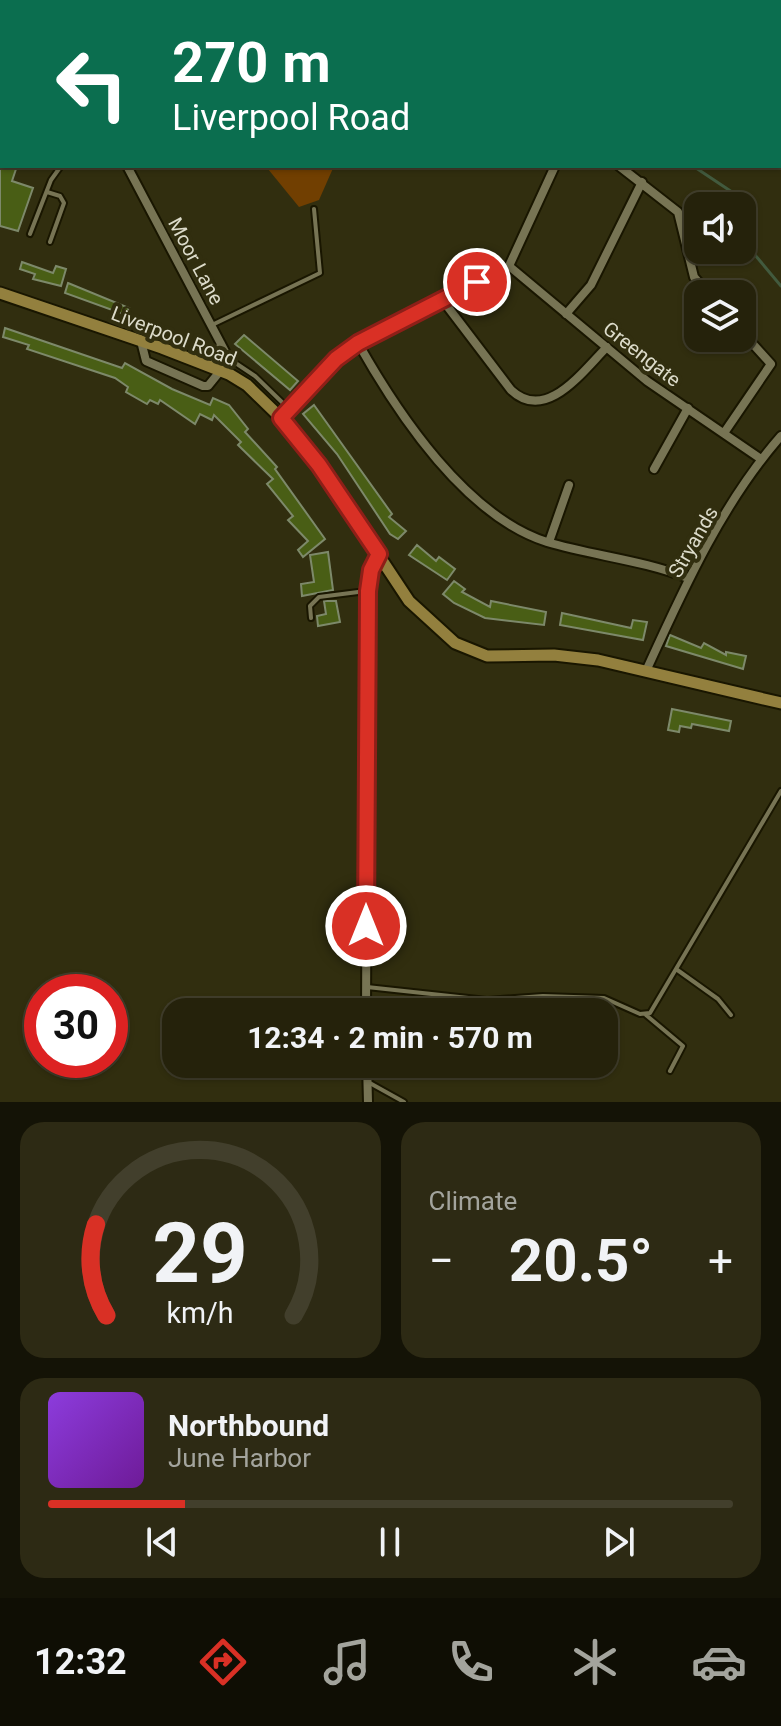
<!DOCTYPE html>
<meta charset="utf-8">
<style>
body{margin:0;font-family:Roboto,sans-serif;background:#2d2a14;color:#f1f3f6;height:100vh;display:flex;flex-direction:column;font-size:30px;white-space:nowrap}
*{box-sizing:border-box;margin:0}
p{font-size:26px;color:#a3a49d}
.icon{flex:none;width:44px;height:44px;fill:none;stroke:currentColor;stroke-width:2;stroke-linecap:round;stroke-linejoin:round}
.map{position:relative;height:1102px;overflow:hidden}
.panel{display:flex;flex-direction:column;gap:20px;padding:20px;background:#141306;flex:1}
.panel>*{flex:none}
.top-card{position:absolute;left:0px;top:0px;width:782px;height:168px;box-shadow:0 2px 6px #0004,0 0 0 2px #423f2c;background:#0b6e4f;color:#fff;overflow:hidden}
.fabs{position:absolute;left:684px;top:192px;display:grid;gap:16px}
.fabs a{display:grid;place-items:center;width:72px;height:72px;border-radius:16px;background:#25220b;box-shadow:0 2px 6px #0004,0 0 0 2px #423f2c;font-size:40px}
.speed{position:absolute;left:24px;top:974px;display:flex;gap:16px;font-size:40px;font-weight:700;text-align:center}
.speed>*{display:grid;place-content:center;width:104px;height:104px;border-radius:50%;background:#25220b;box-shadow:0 2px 6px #0004,0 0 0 2px #423f2c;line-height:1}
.speed .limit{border:12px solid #d22;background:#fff;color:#111}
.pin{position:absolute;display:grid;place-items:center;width:68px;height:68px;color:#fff;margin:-34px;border:4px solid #fff;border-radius:50%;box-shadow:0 2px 8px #0007}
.me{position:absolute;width:88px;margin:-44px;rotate:0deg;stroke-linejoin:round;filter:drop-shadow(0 0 6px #0008)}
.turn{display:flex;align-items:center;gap:28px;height:168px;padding:0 40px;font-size:36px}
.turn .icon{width:104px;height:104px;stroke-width:2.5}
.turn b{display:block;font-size:56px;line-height:68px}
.big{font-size:60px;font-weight:700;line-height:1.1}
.panel .widget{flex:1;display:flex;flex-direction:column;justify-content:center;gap:12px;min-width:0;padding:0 28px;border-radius:24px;background:#2d2a14}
.panel .dial{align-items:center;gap:0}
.dial svg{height:208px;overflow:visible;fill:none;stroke:#423f2c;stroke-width:7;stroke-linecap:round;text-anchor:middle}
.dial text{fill:#f1f3f6;stroke:none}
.song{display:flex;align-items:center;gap:24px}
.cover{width:96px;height:96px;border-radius:12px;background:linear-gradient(135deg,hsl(270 70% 55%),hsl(280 70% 35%))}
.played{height:8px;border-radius:4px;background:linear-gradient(90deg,#d93025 20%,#423f2c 20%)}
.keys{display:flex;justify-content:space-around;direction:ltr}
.heat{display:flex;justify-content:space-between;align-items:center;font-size:44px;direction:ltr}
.panel .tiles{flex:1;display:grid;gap:20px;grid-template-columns:1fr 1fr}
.widget:last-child{grid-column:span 2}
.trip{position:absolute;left:162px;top:998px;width:456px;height:80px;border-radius:24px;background:#25220b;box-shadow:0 2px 6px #0004,0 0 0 2px #423f2c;font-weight:700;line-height:80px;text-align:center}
.tabs{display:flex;height:128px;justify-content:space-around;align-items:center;background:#0f0e04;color:#a3a49d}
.tabs .icon{width:56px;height:56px}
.tabs .selected{color:#d93025}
.tabs b{font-size:36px;color:#f1f3f6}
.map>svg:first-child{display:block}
.green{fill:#713f01}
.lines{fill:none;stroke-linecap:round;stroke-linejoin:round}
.stream{stroke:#425a3e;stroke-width:3}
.building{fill:#495e15;stroke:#7d896a;stroke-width:2}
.lane-casing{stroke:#191600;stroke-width:8}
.street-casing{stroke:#191600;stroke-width:12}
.secondary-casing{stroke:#191600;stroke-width:15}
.path{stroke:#79775e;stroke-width:2;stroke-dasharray:6 4;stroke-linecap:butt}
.lane{stroke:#777454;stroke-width:4}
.street{stroke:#777454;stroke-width:8}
.secondary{stroke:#93803e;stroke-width:11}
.route-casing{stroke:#8d1f18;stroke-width:20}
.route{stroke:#d93025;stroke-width:14}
.labels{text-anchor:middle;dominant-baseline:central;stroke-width:8;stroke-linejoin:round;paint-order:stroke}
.street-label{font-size:20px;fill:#dcdbca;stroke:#312e0f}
</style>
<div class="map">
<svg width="781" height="1102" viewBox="0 0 781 1102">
<rect width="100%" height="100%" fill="#312e0f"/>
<path class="green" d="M272 166H334L319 200 299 207 268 169Z"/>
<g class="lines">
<path class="stream" d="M472 0 474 2
M693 166 735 194 740 206
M742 223 750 249 781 286"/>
</g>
<path class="building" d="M0 166H17L12 181 33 188 18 231 0 226Z
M22 262 53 273 56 266 66 269 61 286 33 279 35 274 20 269Z
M68 283 129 308 126 315 65 293Z
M5 328 122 368 125 363 172 389 210 405 213 398 229 405 248 429 245 432 277 467 275 469 325 539 303 557 298 550 308 541 288 520 293 516 267 484 273 479 238 445 241 442 214 415 212 420 200 414 195 424 160 400 158 404 150 400 147 404 126 392 128 387 115 378 27 349 29 345 3 337Z
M244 335 298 381 290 390 235 344Z
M314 405 392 514 389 517 406 531 398 539 390 534 337 454 303 414Z
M417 545 436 561 439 557 455 569 447 580 409 555Z
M328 552 333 590 302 596 301 584 314 582 310 555Z
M454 581 465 589 462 592 490 607 491 601 546 612 544 625 485 618 454 603 443 594Z
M324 601H336L340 622 318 626 317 616 326 614Z
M562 613 631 628 633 620 647 622 643 640 560 625Z
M670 635 701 648 704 643 726 655V652L746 656 743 669 666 646Z
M672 709 731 721 729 731 692 724 691 728 680 726 679 732 668 730Z"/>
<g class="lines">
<g class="lane-casing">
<path id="lane" d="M47 192 60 196 64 203 50 242
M30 234 51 180 61 166
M212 325 320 273 314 209
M231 360 255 376 288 408
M311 618 310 606 319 597 366 591
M676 969 718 999 731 1015
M367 987 487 1000 543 996 604 998 640 1014 650 1013 781 791
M646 1015 683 1046 670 1071
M368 1082 404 1102"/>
</g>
<g class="street-casing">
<path id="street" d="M152 2V0
M0 6 2 7
M127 166 229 359V374
M619 166 678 212 694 277 709 294
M509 266 647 381 761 459
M509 266 555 166
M441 298 511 390C546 423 582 372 607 347
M566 314 591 285 642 182
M141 341 146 361 203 386H208L221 370
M358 343C398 414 466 516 547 542 594 556 642 560 688 578
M213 367 221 344
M281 418C309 394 329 365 358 343L509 266
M724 433 771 364 742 332
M654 469 688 408
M549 542 569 485
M646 671C683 590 722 503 781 436
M366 1012 368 591 371 570 379 554
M367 1064 368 1102"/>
</g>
<g class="secondary-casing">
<path id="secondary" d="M0 293 162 348 229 374 247 385 281 418 319 465 409 601 455 643 487 656 554 655 598 660 781 703"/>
</g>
<path class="path" d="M268 2 271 0"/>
<use href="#lane" class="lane"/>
<use href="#street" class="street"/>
<use href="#secondary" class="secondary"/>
</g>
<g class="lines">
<g class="route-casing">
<path id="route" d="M366 926 368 591 371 570 379 554 319 465 281 418 336 359 358 343 477 282"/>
</g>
<use href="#route" class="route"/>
</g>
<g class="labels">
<g class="street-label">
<text transform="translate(196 261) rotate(62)">Moor Lane</text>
<text transform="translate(174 336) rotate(21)">Liverpool Road</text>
<text transform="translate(642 354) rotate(38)">Greengate</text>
<text transform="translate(693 542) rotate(-60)">Stryands</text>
</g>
</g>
</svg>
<div class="fabs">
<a><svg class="icon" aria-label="sound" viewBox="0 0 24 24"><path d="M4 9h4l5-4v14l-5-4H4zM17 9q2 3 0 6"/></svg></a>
<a><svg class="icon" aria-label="layers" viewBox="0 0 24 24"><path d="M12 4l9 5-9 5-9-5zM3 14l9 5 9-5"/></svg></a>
</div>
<div class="speed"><div class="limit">30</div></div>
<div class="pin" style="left:477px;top:282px;background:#d93025"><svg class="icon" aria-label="arrive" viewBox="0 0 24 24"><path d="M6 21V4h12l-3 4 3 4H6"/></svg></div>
<svg class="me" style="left:366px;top:926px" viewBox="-20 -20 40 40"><circle r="17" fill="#d93025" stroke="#fff" stroke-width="3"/><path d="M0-11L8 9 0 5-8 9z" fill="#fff"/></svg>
<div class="trip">12:34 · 2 min · 570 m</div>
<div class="top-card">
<div class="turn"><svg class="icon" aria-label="left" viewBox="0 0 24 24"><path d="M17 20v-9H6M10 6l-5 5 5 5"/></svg><div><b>270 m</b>Liverpool Road</div></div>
</div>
</div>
<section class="panel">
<div class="tiles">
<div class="widget dial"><svg viewBox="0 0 100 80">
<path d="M14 69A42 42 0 1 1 86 69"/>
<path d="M14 69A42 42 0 0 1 10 34" stroke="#d93025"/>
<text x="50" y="56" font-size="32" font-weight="700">29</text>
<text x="50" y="72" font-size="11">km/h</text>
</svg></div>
<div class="widget"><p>Climate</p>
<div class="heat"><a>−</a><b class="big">20.5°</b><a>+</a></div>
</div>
<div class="widget">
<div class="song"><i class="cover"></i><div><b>Northbound</b><p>June Harbor</p></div></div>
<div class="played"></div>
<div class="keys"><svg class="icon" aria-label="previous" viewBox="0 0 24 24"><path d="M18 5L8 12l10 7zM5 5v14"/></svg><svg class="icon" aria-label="pause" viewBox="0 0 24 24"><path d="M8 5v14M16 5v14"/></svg><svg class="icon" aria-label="next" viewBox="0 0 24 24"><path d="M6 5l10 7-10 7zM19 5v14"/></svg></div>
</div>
</div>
</section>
<nav class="tabs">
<b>12:32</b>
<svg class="icon selected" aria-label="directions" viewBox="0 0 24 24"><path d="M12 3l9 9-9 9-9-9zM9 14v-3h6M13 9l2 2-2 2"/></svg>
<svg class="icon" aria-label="music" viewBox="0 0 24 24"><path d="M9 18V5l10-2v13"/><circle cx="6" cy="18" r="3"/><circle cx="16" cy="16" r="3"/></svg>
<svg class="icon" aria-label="phone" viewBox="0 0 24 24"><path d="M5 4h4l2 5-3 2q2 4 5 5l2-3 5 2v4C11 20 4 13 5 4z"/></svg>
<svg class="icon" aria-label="climate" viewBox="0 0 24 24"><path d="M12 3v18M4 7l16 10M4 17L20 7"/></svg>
<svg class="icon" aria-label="car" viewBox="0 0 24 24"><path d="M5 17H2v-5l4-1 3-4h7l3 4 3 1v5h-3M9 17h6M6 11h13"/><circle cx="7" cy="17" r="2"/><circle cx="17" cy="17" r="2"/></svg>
</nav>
